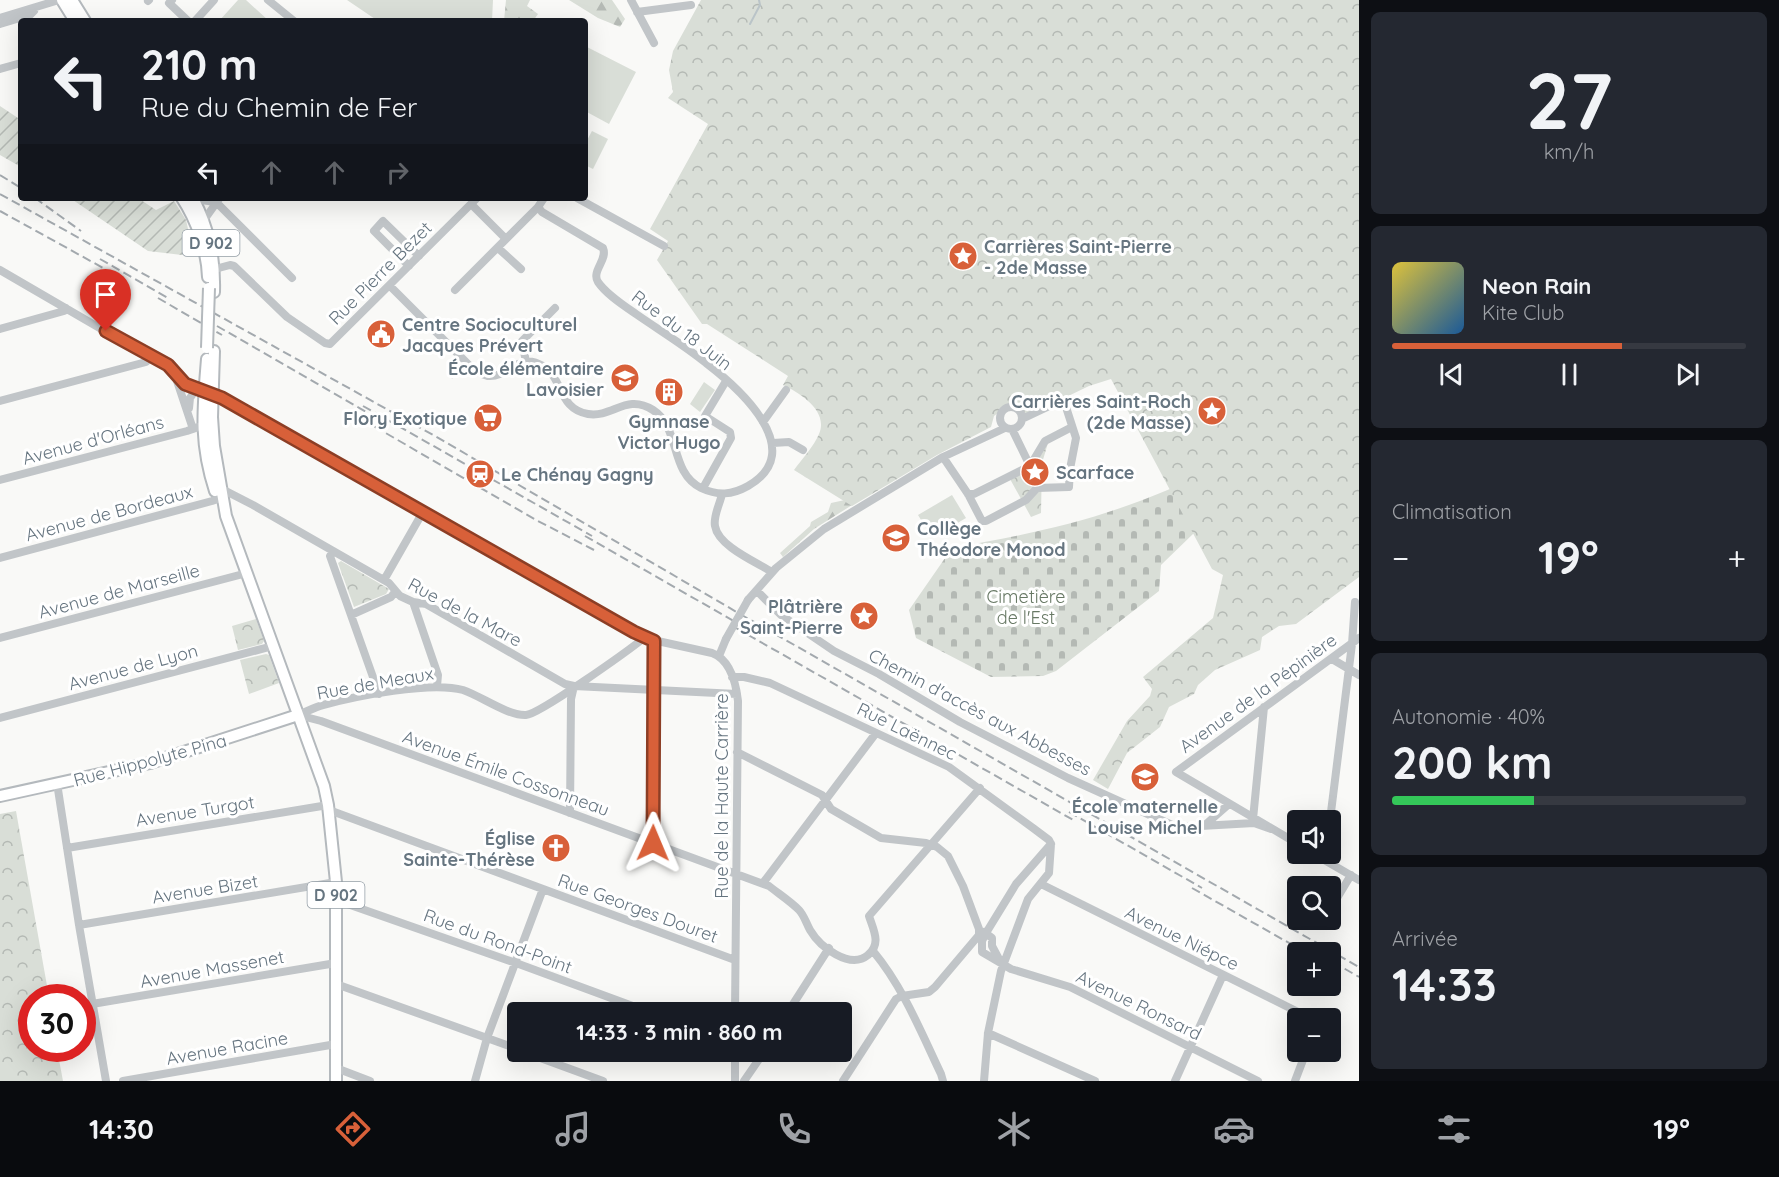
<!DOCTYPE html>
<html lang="fr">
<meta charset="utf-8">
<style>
body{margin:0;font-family:Quicksand,sans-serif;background:#242831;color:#f1f3f6;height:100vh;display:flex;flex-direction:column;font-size:22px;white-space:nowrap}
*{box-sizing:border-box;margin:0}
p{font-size:20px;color:#9ea1a6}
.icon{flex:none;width:33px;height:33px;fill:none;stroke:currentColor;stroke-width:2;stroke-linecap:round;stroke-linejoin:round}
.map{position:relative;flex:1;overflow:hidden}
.details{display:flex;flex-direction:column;gap:12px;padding:12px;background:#0d0f14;width:420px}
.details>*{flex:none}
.guide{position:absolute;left:18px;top:18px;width:570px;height:183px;border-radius:6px;box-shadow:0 6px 24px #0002;background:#171b24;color:#f1f3f6;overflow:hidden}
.buttons{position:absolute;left:1287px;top:810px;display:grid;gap:12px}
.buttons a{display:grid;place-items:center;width:54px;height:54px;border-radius:6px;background:#171b24;box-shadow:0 6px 24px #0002;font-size:30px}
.speed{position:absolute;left:18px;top:984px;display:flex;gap:12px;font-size:30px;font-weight:700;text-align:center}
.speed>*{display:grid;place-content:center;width:78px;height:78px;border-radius:50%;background:#171b24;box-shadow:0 6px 24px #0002;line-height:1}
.speed .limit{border:9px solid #d22;background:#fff;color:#111}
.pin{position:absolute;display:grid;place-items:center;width:51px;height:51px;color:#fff;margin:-62px -26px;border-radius:50% 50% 50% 0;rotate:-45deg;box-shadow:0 0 6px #0007}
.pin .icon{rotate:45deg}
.me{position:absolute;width:66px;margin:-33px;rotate:1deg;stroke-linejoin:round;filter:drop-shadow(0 0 4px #0008)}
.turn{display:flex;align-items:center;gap:21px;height:126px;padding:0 24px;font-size:27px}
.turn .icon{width:78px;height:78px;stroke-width:2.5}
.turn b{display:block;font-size:42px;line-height:51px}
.lanes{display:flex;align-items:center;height:57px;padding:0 24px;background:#0003;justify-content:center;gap:30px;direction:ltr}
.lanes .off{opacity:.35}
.big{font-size:45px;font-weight:700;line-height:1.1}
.details .tile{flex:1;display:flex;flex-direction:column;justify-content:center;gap:9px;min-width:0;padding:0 21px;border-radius:9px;background:#242831}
.details .dial{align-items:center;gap:0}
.dial b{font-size:78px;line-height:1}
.song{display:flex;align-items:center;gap:18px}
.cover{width:72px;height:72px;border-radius:9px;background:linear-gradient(135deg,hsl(50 70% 55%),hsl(210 70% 35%))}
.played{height:6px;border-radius:3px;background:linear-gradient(90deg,#d86039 65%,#363941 65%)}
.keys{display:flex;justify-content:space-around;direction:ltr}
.heat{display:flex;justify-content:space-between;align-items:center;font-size:33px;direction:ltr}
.charge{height:9px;border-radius:4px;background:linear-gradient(90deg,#34c759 40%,#363941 0)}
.trip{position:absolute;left:507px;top:1002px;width:345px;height:60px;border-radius:6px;background:#171b24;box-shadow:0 6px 24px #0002;font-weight:700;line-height:60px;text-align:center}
.menu{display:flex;height:96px;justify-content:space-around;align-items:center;background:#090b0e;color:#9ea1a6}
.menu .icon{width:42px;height:42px}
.menu .active{color:#d86039}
.menu b{font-size:27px;color:#f1f3f6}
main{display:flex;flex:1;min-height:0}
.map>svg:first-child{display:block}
.forest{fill:url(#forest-firs)}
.cemetery{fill:url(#cemetery-stones)}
.park{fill:url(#park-crowns)}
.garden{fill:url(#garden-furrows)}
.pitch{fill:#d9ded7}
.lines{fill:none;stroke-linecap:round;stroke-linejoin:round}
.stream{stroke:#bac4c8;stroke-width:2}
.major-casing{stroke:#b4b9bd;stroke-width:14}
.minor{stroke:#c1c5c8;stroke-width:8}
.major{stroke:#fff;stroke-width:10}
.rail{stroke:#a3a9ae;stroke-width:2;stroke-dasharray:9 4.5;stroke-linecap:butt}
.major-bridge-casing{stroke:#b4b9bd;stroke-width:14;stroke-linecap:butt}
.minor-bridge{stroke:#c1c5c8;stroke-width:8}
.major-bridge{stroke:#fff;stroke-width:10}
.route-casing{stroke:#8c3e25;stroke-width:15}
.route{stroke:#d86039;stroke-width:10}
.labels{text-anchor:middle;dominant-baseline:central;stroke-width:6;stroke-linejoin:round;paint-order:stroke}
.shield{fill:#fff;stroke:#949ea6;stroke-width:1.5}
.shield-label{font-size:16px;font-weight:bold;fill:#667580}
.poi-label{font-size:18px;font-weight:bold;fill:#667580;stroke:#fff;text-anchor:start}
.street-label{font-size:18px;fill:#667580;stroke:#fff}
.park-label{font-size:18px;fill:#687965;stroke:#fff}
</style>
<main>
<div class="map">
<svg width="1359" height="1081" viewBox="0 0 1359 1081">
<defs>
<pattern id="forest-firs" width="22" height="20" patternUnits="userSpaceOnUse" patternTransform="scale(1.5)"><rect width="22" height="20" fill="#d9ded7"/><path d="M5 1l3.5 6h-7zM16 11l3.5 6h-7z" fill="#b4b9b4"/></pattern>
<pattern id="cemetery-stones" width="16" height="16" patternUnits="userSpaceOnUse" patternTransform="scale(1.5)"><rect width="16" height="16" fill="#d9ded7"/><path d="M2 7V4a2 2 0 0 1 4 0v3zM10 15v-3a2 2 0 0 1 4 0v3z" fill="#b4b9b4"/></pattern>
<pattern id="park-crowns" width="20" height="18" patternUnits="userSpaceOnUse" patternTransform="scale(1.5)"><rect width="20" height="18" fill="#d9ded7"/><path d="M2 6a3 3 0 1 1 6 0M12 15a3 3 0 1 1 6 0" fill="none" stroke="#b4b9b4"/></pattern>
<pattern id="garden-furrows" width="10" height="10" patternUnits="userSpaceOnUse" patternTransform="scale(1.5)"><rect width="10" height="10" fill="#d9ded7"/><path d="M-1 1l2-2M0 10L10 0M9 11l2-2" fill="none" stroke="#b4b9b4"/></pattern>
</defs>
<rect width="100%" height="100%" fill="#f9f9f7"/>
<path class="forest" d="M506 0H530L527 6 538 14 533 21H504Z
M569 0H612L625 19 620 27 598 18Z
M930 456 814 529 783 557 780 553 810 526 811 522 828 512 831 503 854 498Z"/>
<path class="cemetery" d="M1170 489 1194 533 1161 565 1159 591 1056 671 1043 676 991 677 916 638 909 610 952 548C1031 534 1095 521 1170 489Z"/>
<path class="park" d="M701 0H1359V577L1296 624 1279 626 1262 637 1260 650 1215 670 1198 685 1194 694 1169 707 1160 727 1127 753 1108 789 1093 780 1127 721 1150 696 1152 689 1143 677 1213 618 1223 575 1212 569 1111 379 1089 386 1027 416 1021 409 1004 408 994 416 991 427 937 455 852 506 794 470C802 459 814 446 819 434 829 411 800 393 783 385L788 376 707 324H702L657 260 668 241 650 229 708 124 668 98 673 92 669 70 673 51Z
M1048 443 1042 463 1041 513 1031 517 1010 479Z
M341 561 389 589 386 594 354 607 338 563Z
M256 619 264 641 262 644 238 650 232 626Z
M266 654 269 655 279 683 249 694 240 660Z
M16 811 49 997 32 998V1048L57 1049 63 1081H0V814Z"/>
<path class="garden" d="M0 106 21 120V167L0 155Z
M70 198H138L156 210 174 201 186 220 193 251 182 255 148 251Z"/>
<path class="pitch" d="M238 0H246L269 21H219Z
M347 0H493L492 21H378Z
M585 46 636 72 609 124 585 111Z
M592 131 608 139 593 169 585 165V144Z
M704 382 715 390 700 412 690 404Z
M952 495 966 518 932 538 918 515Z"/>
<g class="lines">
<path class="stream" d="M750 24 760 5 759 0"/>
<g class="major-casing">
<path id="major" d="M62 0 75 21
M72 0 85 21
M182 198C197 221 207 250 208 277
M193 198C209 229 215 257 214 292
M214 351 212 417 214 446 226 516 324 786 328 805 336 882V1081
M207 359C203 409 199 442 215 491
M0 796 150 763 298 715"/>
</g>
<path class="minor" d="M172 0 169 3 188 21
M268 0 294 21
M631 0 654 43
M148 1 149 0
M637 12 691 5
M0 18 59 0
M195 21 214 0
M0 24 30 15 34 11
M0 69 21 63
M577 198 664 246
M193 199 216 202
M216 202 292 278
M471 204 506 239
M204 220 219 199
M498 248 521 269
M409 266 374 231 383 221 419 256
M215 269 230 265 234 266 287 317 325 343 330 344 477 198
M0 270 122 341 168 365 185 384 222 398 644 638 712 653C731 660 736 683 738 701L735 1012
M390 286 475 371C479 373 484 375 488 376 509 378 518 351 543 366 564 379 558 409 588 414 613 418 626 393 653 410 681 428 669 472 701 488 718 496 732 495 748 486 809 451 740 389 706 363 684 345 659 330 636 314 623 305 606 294 598 282 591 271 608 260 603 248L542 212 538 207 544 198
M455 290 538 207
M0 329 64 311 66 308
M526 362 522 341 555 308
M453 374 471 367
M175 375 193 429
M0 401 146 362 151 356
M1000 418a11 11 0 1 1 22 0a11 11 0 1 1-22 0Z
M189 408 190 398 197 388
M763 422 786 390
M1012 429 1030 466
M773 443 789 442 803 450
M943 457 968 494 982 521H986L1026 500 1037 488 1069 487 1070 469 1076 438 1065 404 1062 401 1058 402 1022 419
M0 480 187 431 207 424
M218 487 253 505 389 583 400 596 413 602 426 604 565 684 574 686 737 694
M703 488 731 438 730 432 705 416 726 381
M722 494C720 504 713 516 715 526 718 546 756 562 772 572
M968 494H974L1030 466 1045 441 1072 427
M333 551 330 556 379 694
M0 558 212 501 218 499 222 493
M384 580 424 510
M757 591 781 615 834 651 879 674 960 722 1068 778 1172 825 1183 827 1254 823 1271 829
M748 600 776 568 824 529 943 457 1005 428
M413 602 438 675 437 686
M351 615 391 597 395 592
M0 638 247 573
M719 656 726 639
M1332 659 1359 675
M732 677H744L770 683 949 767 1033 828 1049 840 1051 844
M298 715 321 721 769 886C779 894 790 901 799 910 804 915 806 923 810 930 820 947 850 970 868 955 882 944 873 929 869 916L980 788
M298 715C306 712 315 707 323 705 356 696 431 681 463 690 481 696 508 716 526 715 540 714 629 650 644 638
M0 718 273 646
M737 752 822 795 831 809 881 838 926 843 937 847 948 856 963 886 979 929
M57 783 79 925 106 1081
M329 810 735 960
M570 813 571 699 574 686
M1253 819 1264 707
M1330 820 1352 644 1355 602
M1205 825 1229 804
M653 843 654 641
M1051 844 1016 884 986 933 982 941V952L1011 969 1070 987 1258 1081
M1298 844 1176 772 1359 638
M67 848 328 805
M1314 854 1359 880
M763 883 876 733
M1041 884 1310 1018
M336 900 516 963 649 1012
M1331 908 1351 875
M79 925 336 882
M984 932 992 938V946L1000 961
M873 951C903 987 921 1032 941 1074L943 1081
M336 984 518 1049
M902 996 929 992 935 987 979 935V929
M92 1004 336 963
M788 1012 829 948
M988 1033 1095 1081
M524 1052 603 1081
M336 1068 370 1081
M123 1081 336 1044
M475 1081 487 1038 543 889
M735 1081V1052
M744 1081 764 1052
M843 1081 896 999 902 996
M984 1081 988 1033 1001 971 1028 899 1049 873 1051 844
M1175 1081 1223 975
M1295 1081 1306 1052"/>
<use href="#major" class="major"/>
<path class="rail" d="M0 175 21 188
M0 194 435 436 740 614 1359 967
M35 198 81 231
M0 211 105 269
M100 259 168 298
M158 298 222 335
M217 326 368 413
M363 406 592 536
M351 413 538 521 594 550
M585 536 746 628
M736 628 1075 821
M1069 812 1202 888
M1192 888 1305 952
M1333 962 1359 977"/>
<g class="major-bridge-casing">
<path id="major-bridge" d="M207 348 209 288"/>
</g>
<path class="minor-bridge" d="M726 639 748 600"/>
<use href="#major-bridge" class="major-bridge"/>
</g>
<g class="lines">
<g class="route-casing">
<path id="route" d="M106 331 168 365 185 384 222 398 634 632 654 641 653 843"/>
</g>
<use href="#route" class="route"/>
</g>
<defs>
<g id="sight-disc" transform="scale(1.5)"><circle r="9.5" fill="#d86039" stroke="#fff"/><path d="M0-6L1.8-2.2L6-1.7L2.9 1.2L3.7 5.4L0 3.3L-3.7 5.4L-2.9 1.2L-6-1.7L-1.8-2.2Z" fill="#fff"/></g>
<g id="civic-disc" transform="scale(1.5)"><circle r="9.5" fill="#d86039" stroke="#fff"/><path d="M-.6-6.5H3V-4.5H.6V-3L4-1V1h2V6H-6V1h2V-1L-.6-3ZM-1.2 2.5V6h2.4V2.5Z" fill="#fff"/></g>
<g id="school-disc" transform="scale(1.5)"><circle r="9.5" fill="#d86039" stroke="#fff"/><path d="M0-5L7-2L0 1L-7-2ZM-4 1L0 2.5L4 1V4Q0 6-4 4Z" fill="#fff"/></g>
<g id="building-disc" transform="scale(1.5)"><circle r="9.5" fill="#d86039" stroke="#fff"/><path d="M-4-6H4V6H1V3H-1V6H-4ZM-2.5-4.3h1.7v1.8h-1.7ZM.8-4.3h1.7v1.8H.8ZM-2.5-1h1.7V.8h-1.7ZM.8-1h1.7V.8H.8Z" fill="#fff"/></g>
<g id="supermarket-disc" transform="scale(1.5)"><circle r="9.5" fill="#d86039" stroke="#fff"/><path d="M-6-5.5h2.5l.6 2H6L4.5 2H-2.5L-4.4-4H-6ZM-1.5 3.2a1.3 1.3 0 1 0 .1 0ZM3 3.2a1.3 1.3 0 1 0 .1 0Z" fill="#fff"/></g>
<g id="station-disc" transform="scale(1.5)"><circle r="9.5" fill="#d86039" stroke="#fff"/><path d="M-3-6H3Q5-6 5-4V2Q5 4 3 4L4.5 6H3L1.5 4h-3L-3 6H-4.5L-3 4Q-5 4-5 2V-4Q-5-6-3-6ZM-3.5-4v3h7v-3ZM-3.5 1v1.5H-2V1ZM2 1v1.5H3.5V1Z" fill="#fff"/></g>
<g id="church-disc" transform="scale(1.5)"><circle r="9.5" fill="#d86039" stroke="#fff"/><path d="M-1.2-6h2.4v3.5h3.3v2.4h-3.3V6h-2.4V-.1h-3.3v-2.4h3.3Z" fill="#fff"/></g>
</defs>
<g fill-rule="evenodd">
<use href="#sight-disc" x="963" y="256"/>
<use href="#civic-disc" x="381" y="334"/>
<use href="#school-disc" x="625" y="378"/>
<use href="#building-disc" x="669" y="392"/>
<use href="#sight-disc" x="1212" y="411"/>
<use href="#supermarket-disc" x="488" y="418"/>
<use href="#sight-disc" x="1035" y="472"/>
<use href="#station-disc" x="480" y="474"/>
<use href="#school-disc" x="896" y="538"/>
<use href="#sight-disc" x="864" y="616"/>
<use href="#school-disc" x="1145" y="777"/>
<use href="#church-disc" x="556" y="848"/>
</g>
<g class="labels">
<g class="shield">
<rect x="182.5" y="230" width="57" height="26" rx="4.5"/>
<rect x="307.5" y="882" width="57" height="26" rx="4.5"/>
</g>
<g class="shield-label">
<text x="211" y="243">D 902</text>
<text x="336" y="895">D 902</text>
</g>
<g class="poi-label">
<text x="984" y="246">Carrières Saint-Pierre<tspan x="984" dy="21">- 2de Masse</tspan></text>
<text x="402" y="324">Centre Socioculturel<tspan x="402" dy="21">Jacques Prévert</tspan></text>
<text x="604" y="368" text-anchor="end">École élémentaire<tspan x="604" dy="21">Lavoisier</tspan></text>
<text x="1191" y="401" text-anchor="end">Carrières Saint-Roch<tspan x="1191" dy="21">(2de Masse)</tspan></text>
<text x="467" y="418" text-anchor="end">Flory Exotique</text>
<text x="669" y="421" text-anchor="middle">Gymnase<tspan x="669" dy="21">Victor Hugo</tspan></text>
<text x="1056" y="472">Scarface</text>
<text x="501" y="474">Le Chénay Gagny</text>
<text x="917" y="528">Collège<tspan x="917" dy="21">Théodore Monod</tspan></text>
<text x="843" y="606" text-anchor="end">Plâtrière<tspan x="843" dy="21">Saint-Pierre</tspan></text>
<text x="1145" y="806" text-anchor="middle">École maternelle<tspan x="1145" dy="21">Louise Michel</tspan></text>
<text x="535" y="838" text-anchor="end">Église<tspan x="535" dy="21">Sainte-Thérèse</tspan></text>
</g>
<g class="street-label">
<text transform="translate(380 273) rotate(-45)">Rue Pierre Bezet</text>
<text transform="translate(682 330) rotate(37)">Rue du 18 Juin</text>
<text transform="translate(93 440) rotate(-15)">Avenue d'Orléans</text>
<text transform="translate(109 513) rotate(-15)">Avenue de Bordeaux</text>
<text transform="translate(119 591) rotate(-15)">Avenue de Marseille</text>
<text transform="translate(465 612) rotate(28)">Rue de la Mare</text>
<text transform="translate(133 667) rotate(-15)">Avenue de Lyon</text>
<text transform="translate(375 683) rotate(-10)">Rue de Meaux</text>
<text transform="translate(1258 693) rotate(-36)">Avenue de la Pépinière</text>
<text transform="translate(980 712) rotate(28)">Chemin d'accès aux Abbesses</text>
<text transform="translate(907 731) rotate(26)">Rue Laënnec</text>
<text transform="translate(150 760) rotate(-15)">Rue Hippolyte Pina</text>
<text transform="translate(506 773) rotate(20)">Avenue Émile Cossonneau</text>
<text transform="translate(721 796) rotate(-90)">Rue de la Haute Carrière</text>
<text transform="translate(195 811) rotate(-9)">Avenue Turgot</text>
<text transform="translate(205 889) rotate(-9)">Avenue Bizet</text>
<text transform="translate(638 908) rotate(20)">Rue Georges Douret</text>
<text transform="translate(1182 938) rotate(26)">Avenue Niépce</text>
<text transform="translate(498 941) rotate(20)">Rue du Rond-Point</text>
<text transform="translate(212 969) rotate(-10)">Avenue Massenet</text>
<text transform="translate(1139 1005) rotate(26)">Avenue Ronsard</text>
<text transform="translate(227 1048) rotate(-10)">Avenue Racine</text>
</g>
<g class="park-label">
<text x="1026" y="596">Cimetière<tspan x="1026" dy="21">de l'Est</tspan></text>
</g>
</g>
</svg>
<div class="buttons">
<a><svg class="icon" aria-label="sound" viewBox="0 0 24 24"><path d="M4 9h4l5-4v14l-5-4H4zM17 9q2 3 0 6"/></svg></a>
<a><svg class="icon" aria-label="search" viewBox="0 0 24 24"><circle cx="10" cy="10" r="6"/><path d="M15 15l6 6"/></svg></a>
<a>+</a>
<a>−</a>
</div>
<div class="speed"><div class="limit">30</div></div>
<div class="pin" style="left:106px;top:331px;background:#d93025"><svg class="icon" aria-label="arrive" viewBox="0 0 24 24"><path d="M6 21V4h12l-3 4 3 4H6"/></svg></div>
<svg class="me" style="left:653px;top:843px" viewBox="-20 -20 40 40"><path d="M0-17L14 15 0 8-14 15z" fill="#d86039" stroke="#fff" stroke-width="4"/></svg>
<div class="trip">14:33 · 3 min · 860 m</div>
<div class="guide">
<div class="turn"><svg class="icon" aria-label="left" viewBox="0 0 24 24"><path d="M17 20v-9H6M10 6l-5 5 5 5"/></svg><div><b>210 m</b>Rue du Chemin de Fer</div></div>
<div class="lanes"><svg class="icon" aria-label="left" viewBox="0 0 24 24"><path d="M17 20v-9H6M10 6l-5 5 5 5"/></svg><svg class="icon off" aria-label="ahead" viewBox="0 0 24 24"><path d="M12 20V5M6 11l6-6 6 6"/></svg><svg class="icon off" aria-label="ahead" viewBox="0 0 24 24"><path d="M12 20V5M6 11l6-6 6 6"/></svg><svg class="icon off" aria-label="right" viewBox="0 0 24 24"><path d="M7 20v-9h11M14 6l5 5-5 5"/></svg></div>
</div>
</div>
<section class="details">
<div class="tile dial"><b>27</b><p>km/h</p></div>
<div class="tile">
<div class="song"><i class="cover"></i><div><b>Neon Rain</b><p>Kite Club</p></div></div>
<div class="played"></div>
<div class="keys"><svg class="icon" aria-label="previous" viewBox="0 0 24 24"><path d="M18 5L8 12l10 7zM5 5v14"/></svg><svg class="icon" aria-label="pause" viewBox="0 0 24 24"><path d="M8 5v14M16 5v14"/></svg><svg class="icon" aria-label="next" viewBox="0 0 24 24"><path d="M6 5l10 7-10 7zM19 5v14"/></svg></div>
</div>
<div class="tile"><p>Climatisation</p>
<div class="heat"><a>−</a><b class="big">19°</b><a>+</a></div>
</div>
<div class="tile"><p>Autonomie · 40%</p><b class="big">200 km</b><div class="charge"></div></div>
<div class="tile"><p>Arrivée</p><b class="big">14:33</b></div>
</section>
</main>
<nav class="menu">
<b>14:30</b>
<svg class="icon active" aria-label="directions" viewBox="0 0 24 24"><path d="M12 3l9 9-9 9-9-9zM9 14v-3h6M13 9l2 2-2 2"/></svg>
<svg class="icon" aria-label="music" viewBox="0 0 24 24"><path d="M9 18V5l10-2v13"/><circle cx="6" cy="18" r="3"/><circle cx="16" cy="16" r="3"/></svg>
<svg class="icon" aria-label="phone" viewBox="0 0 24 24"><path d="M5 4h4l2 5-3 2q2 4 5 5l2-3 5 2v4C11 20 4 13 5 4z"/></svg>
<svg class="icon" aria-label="climate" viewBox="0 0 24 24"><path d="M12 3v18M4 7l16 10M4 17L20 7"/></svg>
<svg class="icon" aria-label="car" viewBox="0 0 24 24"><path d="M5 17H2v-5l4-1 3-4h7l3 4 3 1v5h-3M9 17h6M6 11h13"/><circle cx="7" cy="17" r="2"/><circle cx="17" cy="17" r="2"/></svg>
<svg class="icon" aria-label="filters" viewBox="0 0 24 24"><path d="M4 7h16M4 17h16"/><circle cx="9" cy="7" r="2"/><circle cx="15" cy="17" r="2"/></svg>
<b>19°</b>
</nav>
